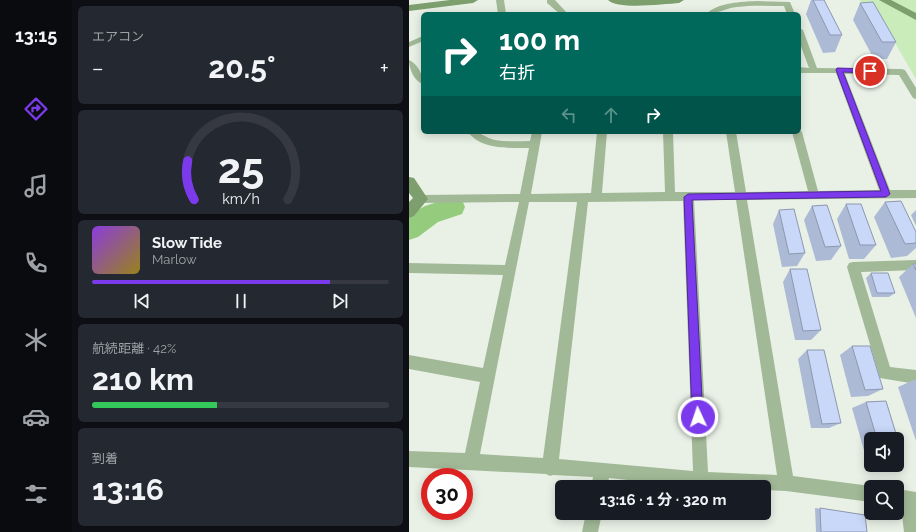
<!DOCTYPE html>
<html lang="ja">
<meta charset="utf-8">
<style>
body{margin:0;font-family:Raleway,"Noto Sans JP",sans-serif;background:#242831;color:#f1f3f6;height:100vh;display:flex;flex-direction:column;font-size:15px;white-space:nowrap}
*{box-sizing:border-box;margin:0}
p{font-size:13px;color:#9ea1a6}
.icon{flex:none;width:22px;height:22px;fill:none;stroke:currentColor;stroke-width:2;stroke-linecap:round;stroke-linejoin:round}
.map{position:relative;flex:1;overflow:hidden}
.drawer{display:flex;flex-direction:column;gap:6px;padding:6px;background:#0d0f14;width:337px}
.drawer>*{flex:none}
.guide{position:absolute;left:12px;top:12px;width:380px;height:122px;border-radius:6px;box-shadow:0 2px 10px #0003;background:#00695c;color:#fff;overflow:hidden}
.buttons{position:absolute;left:455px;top:432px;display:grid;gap:8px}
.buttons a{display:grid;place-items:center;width:40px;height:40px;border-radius:6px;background:#171b24;box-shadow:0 2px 10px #0003;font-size:20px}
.speed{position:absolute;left:12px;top:468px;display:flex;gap:8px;font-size:20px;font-weight:700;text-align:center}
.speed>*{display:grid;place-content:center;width:52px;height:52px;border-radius:50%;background:#171b24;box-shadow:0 2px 10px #0003;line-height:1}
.speed .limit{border:6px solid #d22;background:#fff;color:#111}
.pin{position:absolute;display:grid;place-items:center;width:34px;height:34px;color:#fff;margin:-17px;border:2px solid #fff;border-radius:50%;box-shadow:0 1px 4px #0007}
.me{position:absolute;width:44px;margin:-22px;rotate:357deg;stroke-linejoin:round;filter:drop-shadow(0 0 3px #0008)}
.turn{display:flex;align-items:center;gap:14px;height:84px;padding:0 12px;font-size:18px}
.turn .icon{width:52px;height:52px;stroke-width:2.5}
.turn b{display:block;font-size:28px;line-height:34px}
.lanes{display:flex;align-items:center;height:38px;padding:0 12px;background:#0003;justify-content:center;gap:20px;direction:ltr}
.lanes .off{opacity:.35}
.big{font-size:30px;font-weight:700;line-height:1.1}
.drawer .widget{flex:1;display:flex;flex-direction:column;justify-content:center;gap:6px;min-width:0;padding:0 14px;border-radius:6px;background:#242831}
.drawer .dial{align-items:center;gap:0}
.dial svg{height:104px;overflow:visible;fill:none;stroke:#363941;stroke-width:7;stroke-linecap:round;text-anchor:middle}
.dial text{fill:#f1f3f6;stroke:none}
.song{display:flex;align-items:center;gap:12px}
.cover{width:48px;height:48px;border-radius:6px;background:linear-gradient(135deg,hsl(270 70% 55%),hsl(50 70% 35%))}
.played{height:4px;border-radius:2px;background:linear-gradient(90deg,#7c3aed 80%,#363941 80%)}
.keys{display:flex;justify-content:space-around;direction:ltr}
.heat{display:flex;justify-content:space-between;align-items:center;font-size:22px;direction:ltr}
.charge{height:6px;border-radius:3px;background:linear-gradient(90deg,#34c759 42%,#363941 0)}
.trip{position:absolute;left:146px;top:480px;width:216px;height:40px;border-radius:6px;background:#171b24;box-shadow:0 2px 10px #0003;font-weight:700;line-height:40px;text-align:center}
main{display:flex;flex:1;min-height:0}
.tab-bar{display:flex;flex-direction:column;width:72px;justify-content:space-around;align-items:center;background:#090b0e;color:#9ea1a6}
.tab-bar .icon{width:28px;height:28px}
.tab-bar .on{color:#7c3aed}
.tab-bar b{font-size:18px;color:#f1f3f6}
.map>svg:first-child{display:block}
.green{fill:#caecbb}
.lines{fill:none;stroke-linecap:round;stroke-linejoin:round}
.river{fill:#95cb7d;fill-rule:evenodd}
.street{fill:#a2b997;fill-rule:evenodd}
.secondary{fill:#7c9f6d;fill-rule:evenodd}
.wall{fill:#adbad6}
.building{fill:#c9d8f9;stroke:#8d97ae}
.route{fill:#7c3aed;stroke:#51269a}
</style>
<main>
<nav class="tab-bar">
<b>13:15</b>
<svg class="icon on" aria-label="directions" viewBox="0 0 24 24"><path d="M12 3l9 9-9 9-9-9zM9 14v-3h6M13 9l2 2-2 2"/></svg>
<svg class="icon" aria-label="music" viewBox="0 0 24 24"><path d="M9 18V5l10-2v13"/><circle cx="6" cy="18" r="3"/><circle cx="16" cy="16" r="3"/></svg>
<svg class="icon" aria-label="phone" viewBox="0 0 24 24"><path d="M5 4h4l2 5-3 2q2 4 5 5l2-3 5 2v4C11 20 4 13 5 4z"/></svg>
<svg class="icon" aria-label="climate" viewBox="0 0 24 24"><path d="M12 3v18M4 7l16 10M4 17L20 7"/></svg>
<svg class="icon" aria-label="car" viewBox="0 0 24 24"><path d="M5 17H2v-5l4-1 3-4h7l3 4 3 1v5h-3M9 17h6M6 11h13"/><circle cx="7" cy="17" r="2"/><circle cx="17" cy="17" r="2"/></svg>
<svg class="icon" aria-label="filters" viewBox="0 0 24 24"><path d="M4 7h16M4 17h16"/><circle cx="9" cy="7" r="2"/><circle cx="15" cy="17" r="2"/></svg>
</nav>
<section class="drawer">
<div class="widget"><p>エアコン</p>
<div class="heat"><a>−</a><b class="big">20.5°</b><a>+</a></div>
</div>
<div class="widget dial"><svg viewBox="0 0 100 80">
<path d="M14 69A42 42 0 1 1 86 69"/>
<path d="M14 69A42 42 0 0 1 9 39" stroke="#7c3aed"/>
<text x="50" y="56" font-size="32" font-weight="700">25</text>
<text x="50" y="72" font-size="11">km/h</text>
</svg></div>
<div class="widget">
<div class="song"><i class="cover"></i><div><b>Slow Tide</b><p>Marlow</p></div></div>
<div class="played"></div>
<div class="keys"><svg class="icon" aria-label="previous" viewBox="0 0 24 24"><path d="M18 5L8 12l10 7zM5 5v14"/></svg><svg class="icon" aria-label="pause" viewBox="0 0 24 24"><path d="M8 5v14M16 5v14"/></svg><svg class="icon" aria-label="next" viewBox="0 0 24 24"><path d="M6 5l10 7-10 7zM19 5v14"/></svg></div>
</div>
<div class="widget"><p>航続距離 · 42%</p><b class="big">210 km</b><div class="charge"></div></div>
<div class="widget"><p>到着</p><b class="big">13:16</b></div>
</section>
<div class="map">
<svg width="507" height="532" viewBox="0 0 507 532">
<rect width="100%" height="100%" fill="#e9f1e6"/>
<path class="green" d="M450 0H507V79L472 19Z"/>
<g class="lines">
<path class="river" d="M44 197 53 200 56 207 53 214 29 222 9 237 0 240V215L16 206Z"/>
<path class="street" d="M87 0H95L97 14H89Z
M138 0H146L159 14H151L138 3Z
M348 1 381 2 386 14H378L375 6C359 6 343 5 328 7 317 8 308 14 297 14 310 2 332 2 348 1Z
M390 28 394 30 408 68 493 69 496 70 507 88V99L504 98 490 75 436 74 481 190H507V198L338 200 384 476 462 486 464 487H462V502L377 491 355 490V487H283L200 478 198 487H182L184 477 144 475 141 476 137 474 0 467V451L56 453 71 382 0 369V355L74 368 94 275 2 273H0V263L96 265 110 202 12 203 8 202 7 199 8 196 12 195 111 194 120 148C101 148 72 150 59 132 74 132 74 137 86 140 98 142 110 141 121 141L123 132H133L122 194 182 193 188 132H198L193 193 256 192 254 132H264L266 192H326L317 132H327L337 192 399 191 383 132H390V129L393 132 409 191 470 190 427 73H390V67L400 68 390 41ZM285 200H327L368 475 299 472ZM274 201 284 471 150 459 179 202ZM120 202H168L134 458 71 454Z
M14 36V41L0 47V42Z
M0 60C9 64 14 75 14 84 5 81 0 69 0 60Z
M507 260V270L452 272 481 367 507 370V384L471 378 438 267 440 263 444 262Z
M488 489 507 492V532H495L492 506 488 505Z
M177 513H193L189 532H173Z"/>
<path class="secondary" d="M41 0H69L64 3 0 11V5Z
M199 0H275L270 3C256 4 208 10 199 0Z
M470 0H482L507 13V20Z
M0 177 5 178 19 199 5 216 0 218V202L4 198 0 193Z"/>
</g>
<path class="wall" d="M402 0H415L433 35 426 52 414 53 397 14Z
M451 3 487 42 478 59H465L444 20Z
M476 202 507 232V248L498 256 482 258 465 217Z
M437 204 467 245 455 259H440L428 219Z
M403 206 432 246 422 260 407 261 395 220Z
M370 210 396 253 388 266 373 267 364 224Z
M507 210V226L502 215Z
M504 264H507V318L490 277Z
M381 269 412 330 402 340H386L374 282Z
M462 273 486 293 480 297H463L457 278Z
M443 346 474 389 459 396 442 397 431 355Z
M398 350 432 423 420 428H402L389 359Z
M505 380H507V441L489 387Z
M477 401 492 450 488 451V439H462V454H456L443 408 457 402Z
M406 508 456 515 458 532H407Z"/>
<path class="building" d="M404 0H415L433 35H421Z
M464 2 487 42H473L451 3Z
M492 201 507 232V243L496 244 476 202Z
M437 204H452L467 245H451Z
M418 205 432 246 416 247 403 206Z
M385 209 396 253 380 254 370 210Z
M504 264H507V270Z
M381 269H398L412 330 394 331Z
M462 273H479L486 293H468Z
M443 346H461L474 389 456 390Z
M398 350H415L432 423 413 424Z
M477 401 492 450H488V439H468L457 402Z
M411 508 456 515 458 532H412Z"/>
<path class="route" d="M428 68 461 69 465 71 461 73 434 72 481 194 477 197 283 200 294 417 293 421 289 423 285 421 283 417 275 197 279 194 472 191 427 70Z"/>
</svg>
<div class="buttons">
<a><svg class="icon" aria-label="sound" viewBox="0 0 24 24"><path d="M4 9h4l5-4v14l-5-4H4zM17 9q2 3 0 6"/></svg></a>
<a><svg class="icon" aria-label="search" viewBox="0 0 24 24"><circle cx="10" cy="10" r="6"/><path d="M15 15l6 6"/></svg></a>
</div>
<div class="speed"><div class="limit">30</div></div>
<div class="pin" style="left:461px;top:71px;background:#d93025"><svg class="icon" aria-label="arrive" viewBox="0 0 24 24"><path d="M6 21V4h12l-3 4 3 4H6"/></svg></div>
<svg class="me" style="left:289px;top:417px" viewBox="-20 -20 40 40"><circle r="17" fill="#7c3aed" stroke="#fff" stroke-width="3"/><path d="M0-11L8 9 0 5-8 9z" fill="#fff"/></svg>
<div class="trip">13:16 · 1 分 · 320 m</div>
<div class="guide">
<div class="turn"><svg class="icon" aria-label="right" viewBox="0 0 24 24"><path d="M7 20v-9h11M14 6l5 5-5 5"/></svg><div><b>100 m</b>右折</div></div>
<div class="lanes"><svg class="icon off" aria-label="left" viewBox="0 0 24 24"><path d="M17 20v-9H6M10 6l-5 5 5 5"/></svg><svg class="icon off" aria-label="ahead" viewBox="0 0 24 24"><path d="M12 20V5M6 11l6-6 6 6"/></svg><svg class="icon" aria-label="right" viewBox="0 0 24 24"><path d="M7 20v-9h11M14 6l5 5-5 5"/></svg></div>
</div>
</div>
</main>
